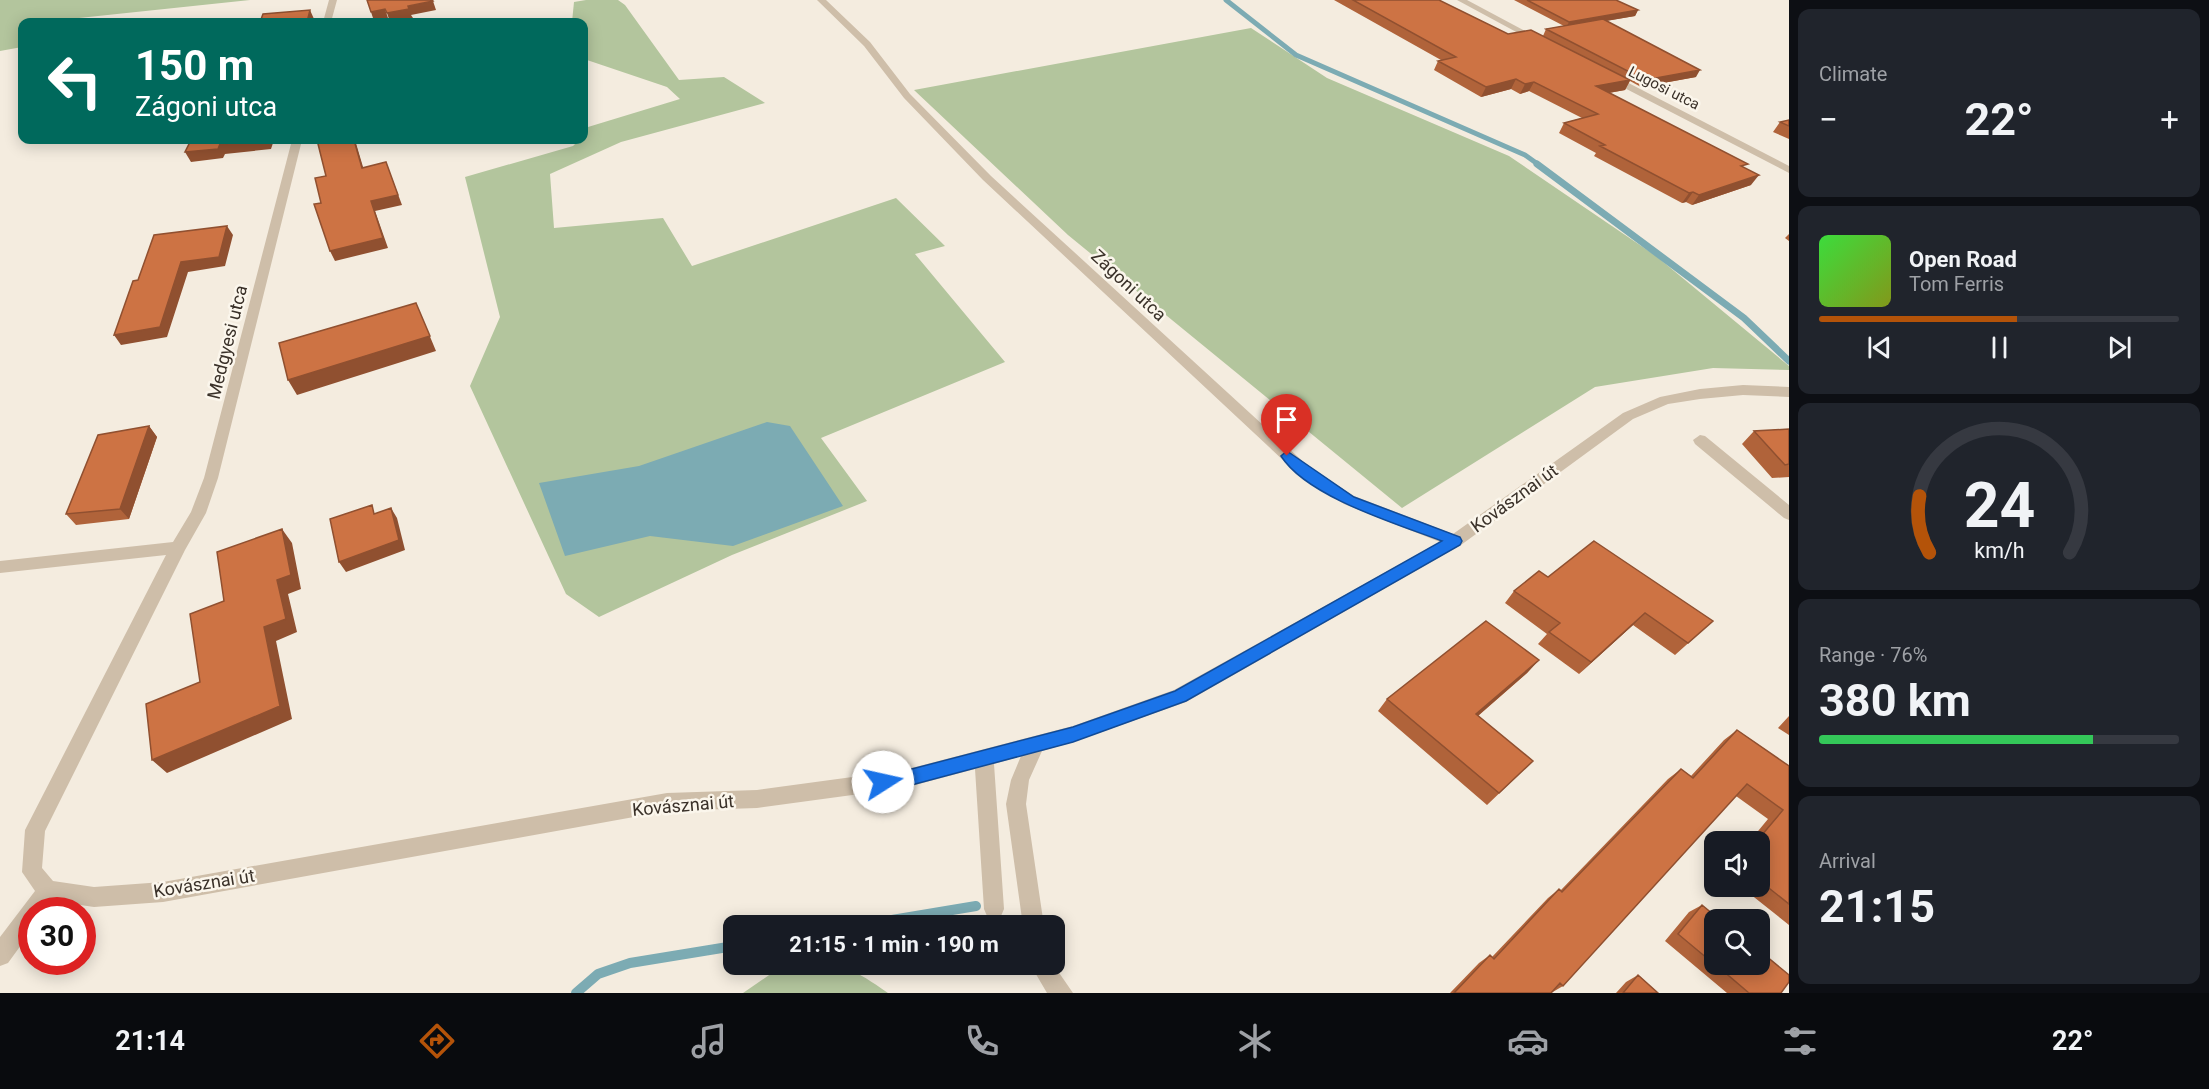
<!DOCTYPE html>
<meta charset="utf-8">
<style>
body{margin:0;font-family:Roboto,sans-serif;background:#20242c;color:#f1f3f6;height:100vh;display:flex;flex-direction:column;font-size:22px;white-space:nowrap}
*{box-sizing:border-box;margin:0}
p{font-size:20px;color:#9ea1a6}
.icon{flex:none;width:33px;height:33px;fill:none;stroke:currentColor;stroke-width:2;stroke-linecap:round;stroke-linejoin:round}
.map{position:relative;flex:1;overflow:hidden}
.panel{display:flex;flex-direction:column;gap:9px;padding:9px;background:#0d0f14;width:420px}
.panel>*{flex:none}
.hud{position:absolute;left:18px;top:18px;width:570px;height:126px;border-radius:12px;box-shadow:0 3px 15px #0003;background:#00695c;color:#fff;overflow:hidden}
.fabs{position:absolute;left:1704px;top:831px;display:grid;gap:12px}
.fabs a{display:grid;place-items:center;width:66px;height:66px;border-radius:12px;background:#171b24;box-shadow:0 3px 15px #0003;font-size:30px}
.speed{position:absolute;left:18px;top:897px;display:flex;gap:12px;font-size:30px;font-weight:700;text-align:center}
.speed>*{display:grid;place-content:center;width:78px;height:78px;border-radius:50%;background:#171b24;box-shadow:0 3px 15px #0003;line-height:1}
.speed .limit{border:9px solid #d22;background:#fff;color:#111}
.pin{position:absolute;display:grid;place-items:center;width:51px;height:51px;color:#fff;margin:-62px -26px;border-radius:50% 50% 50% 0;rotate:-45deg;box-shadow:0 0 6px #0007}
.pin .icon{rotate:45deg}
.me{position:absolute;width:66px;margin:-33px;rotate:80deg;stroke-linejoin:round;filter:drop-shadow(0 0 4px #0008)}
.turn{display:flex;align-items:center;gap:21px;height:126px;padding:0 18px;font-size:27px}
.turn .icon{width:78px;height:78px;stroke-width:2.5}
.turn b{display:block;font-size:42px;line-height:51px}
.big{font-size:45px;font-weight:700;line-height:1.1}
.panel .widget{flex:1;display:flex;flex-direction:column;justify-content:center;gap:9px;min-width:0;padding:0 21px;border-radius:12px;background:#20242c}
.panel .dial{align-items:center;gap:0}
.dial svg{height:156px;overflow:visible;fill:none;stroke:#363941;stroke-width:7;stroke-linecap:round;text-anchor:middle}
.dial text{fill:#f1f3f6;stroke:none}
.song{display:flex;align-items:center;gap:18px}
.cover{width:72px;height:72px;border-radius:9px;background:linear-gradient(135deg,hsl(120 70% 55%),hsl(70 70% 35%))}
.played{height:6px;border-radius:3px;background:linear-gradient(90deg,#b45309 55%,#363941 55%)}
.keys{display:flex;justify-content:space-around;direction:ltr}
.heat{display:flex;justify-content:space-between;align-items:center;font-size:33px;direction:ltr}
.charge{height:9px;border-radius:4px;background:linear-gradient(90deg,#34c759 76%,#363941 0)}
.trip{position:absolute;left:723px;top:915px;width:342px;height:60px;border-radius:12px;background:#171b24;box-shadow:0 3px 15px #0003;font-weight:700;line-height:60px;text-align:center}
.menu{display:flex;height:96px;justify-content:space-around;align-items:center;background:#090b0e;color:#9ea1a6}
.menu .icon{width:42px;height:42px}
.menu .selected{color:#b45309}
.menu b{font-size:27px;color:#f1f3f6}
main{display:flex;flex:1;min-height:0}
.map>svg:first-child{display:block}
.green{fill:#b3c59d}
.water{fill:#7cabb3}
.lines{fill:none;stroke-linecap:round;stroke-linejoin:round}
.stream-far2{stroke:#7cabb3;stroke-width:5}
.stream-far1{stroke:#7cabb3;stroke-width:7}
.stream{stroke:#7cabb3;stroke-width:10}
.minor{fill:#cebea9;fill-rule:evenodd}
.wall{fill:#b0633a}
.shaded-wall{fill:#905030}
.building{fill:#cd7344;stroke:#905030;stroke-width:1.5}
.route{fill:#1a73e8;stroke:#114b97;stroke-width:1.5}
.labels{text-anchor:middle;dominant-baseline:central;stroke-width:5;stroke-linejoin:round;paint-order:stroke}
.far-street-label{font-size:15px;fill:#3a3129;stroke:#fbf6ec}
.street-label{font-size:18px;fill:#3a3129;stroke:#fbf6ec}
</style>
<main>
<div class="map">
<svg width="1789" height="993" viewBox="0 0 1789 993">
<rect width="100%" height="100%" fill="#f4ecdf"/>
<path class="green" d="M0 0H250L41 22H22V47L0 51Z
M586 0H618L625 5 679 80 724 77 765 103 621 142 550 174 554 228 663 218 692 266 896 198 945 246 915 254 1005 362 821 438 867 501 732 555 599 617 566 594 470 386 500 317 465 177 573 146 579 140H584V133L588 127 680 99 667 87 584 59V22H572L574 2Z
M1251 28 1327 78 1509 156 1656 256 1789 366V370L1713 368 1595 387 1402 508 1068 235 914 90Z
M803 964C846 964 853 969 888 993H743L772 973Z"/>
<path class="water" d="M767 422 790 426 843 506 733 546 650 536 565 556 539 483 639 466Z"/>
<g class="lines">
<path class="stream-far2" d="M1226 0 1296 55 1525 155 1539 165"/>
<path class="stream-far1" d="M1537 164 1744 318 1789 361"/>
<path class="stream" d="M856 926 976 906
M576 993 598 974 630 963 734 946"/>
<path class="minor" d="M329 0H337L331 22H323Z
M817 0H826L870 42 910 94 991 176 1309 467 1354 496 1453 534 1623 413 1660 397 1700 389 1743 385 1789 387V397L1743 395 1700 399 1668 404 1633 419 1461 545 1186 702 1073 742 1042 751 1029 780 1026 804 1044 926H1023L1006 804 1011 780 1021 756 994 764 1004 909 1001 916 994 919 987 916 984 909 975 769 904 788 757 808 667 811 163 902 94 907 53 901 45 910H32V930L8 963 0 966V937L35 891 22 872 25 830 166 555 0 573V561L173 542 191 512 204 478 292 140H302L218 478 206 513 185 550 45 831 42 868 53 881 94 887 163 882 667 793 757 790 904 770 1073 726 1174 690 1440 542 1344 504 1299 475 983 180 904 98 864 46Z
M1457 0H1467L1542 40 1535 42Z
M1607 75H1613L1789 166V173L1607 79Z
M1700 435 1705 436 1789 505V520L1784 518 1695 444 1693 440Z
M1030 964H1053L1073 993H1047Z"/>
</g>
<path class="wall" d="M1334 0H1439L1508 34 1543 36 1546 29 1564 26 1514 0H1616L1638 10 1635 16 1605 21 1696 77 1641 87 1630 81 1625 90 1609 93 1745 168 1751 185 1692 205 1686 202 1682 203 1594 156 1596 153 1559 133 1564 123 1582 118 1529 91 1520 94 1511 89 1481 97 1434 70 1438 61 1441 60Z
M1789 120V139L1773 132 1780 122Z
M1789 234V241L1785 238Z
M149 426 157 437 129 519 76 525 66 514Z
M1789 429V477L1772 478 1742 444 1754 431Z
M1548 577 1713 621 1675 655 1633 625 1579 674 1538 644 1547 634 1505 603 1514 591Z
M1539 660 1527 673 1478 716 1533 761 1487 805 1378 711 1387 699Z
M1789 716V735L1778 728Z
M1737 730 1789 766V925L1740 886H1760V842H1749L1768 819 1736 796 1563 986 1551 993H1450L1479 963 1490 955 1492 957 1548 898 1559 889 1561 890 1668 779 1681 769 1691 776 1724 740Z
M1702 905 1781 993H1727L1665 941 1689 912Z
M1638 975 1658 993H1616L1626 982Z"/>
<path class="shaded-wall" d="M433 1 436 10 411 15 413 18 390 22 387 13 408 6Z
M385 9 388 18 374 21 371 12Z
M310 10 314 19 313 22H307Z
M1638 10 1635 16 1566 28 1569 22Z
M1700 70 1696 77 1641 87 1645 80Z
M1516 79 1511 89 1481 97 1486 87Z
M1630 80 1625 90 1591 96 1596 86Z
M1534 82 1529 91 1520 94 1525 84Z
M265 140H274L271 149 225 154 223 158 191 162 185 152 220 144Z
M354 140H355L366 177 362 168Z
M386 162 402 205 375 211 388 248 335 261 330 251 371 201Z
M1759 175 1751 185 1692 205 1699 195Z
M1693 192 1686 202 1682 203 1689 193Z
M227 226 233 235 225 266 188 272 167 337 121 345 114 335 181 262Z
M416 303 436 351 297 395 288 380Z
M149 426 157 437 129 519 120 509Z
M391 508 397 518 405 550 346 572 339 562Z
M282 529 292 543 301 589 288 594 297 632 276 641 292 719 167 773 152 760 264 627Z
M1645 613 1633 625 1579 674 1591 662Z
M1539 660 1527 673 1465 727 1476 714Z"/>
<path class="building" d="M367 0H432L433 1 408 6 409 9 387 13 385 9 371 12Z
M1353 0H1439L1508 34 1531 30 1630 80 1596 86 1748 164 1741 166 1759 175 1699 195 1693 192 1689 193 1600 146 1605 145 1564 123 1598 114 1534 82 1525 84 1516 79 1486 87 1438 61 1456 57Z
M1527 0H1616L1638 10 1569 22Z
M310 10 307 22H260L263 14Z
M1603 19 1700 70 1645 80 1546 29Z
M1789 120V126L1780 122Z
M191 140H265L220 144 218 149 185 152Z
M317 140H354L362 168 386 162 398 195 371 201 383 238 330 251 314 204 321 203 315 178 326 176Z
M227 226 219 257 181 262 160 327 114 335 133 281 138 280 154 235Z
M416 303 430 336 288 380 279 343Z
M149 426 120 509 66 514 98 435Z
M1789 429V464L1785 465 1754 431Z
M372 505 374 514 391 508 399 540 339 562 330 519Z
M282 529 291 575 277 580 286 619 264 627 280 706 152 760 146 704 200 682 190 614 224 601 217 552Z
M1594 541 1713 621 1688 643 1645 613 1591 662 1549 632 1560 623 1514 591 1539 571 1548 577Z
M1486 621 1539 660 1476 714 1533 761 1499 793 1387 699Z
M1737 730 1789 766V904L1760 881V842H1756L1783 810 1747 784 1563 986 1560 983 1551 993H1454L1490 955 1494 959 1559 889 1562 892 1681 769 1693 778Z
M1702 905 1720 920H1714V964L1678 934Z
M1760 951 1789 975V982L1781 993H1749L1715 964H1760Z
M1638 975 1658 993H1623Z"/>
<path class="route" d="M1287 451 1354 497 1460 537 1462 541 1460 545 1186 701 1073 742 904 787 883 790 877 788 874 782 877 776 904 771 1073 727 1175 691 1442 541C1397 524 1307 497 1281 456Z"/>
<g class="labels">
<g class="far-street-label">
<text transform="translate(1664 88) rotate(27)">Lugosi utca</text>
</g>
<g class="street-label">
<text transform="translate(1129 285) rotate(43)">Zágoni utca</text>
<text transform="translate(227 342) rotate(-76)">Medgyesi utca</text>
<text transform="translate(1514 498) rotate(-36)">Kovásznai út</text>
<text transform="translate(683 805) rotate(-5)">Kovásznai út</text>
<text transform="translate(204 883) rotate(-9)">Kovásznai út</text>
</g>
</g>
</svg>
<div class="fabs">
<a><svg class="icon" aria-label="sound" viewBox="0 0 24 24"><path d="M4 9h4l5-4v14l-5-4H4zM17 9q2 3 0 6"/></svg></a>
<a><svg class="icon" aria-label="search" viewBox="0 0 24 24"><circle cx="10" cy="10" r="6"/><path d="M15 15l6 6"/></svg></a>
</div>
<div class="speed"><div class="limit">30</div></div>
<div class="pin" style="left:1287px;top:456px;background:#d93025"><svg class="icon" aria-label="arrive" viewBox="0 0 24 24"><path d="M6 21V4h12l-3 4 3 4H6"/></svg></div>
<svg class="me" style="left:883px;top:782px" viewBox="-20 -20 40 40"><circle r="19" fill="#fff"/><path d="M0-13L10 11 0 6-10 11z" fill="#1a73e8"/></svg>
<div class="trip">21:15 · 1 min · 190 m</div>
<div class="hud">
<div class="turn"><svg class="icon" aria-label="left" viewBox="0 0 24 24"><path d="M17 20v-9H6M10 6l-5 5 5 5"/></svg><div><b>150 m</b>Zágoni utca</div></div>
</div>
</div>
<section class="panel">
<div class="widget"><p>Climate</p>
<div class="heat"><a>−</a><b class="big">22°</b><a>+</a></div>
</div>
<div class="widget">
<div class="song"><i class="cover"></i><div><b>Open Road</b><p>Tom Ferris</p></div></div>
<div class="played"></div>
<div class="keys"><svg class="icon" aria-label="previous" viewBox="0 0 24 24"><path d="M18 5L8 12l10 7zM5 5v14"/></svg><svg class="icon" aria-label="pause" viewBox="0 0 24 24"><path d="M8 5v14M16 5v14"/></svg><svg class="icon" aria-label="next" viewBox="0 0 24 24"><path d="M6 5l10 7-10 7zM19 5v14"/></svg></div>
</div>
<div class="widget dial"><svg viewBox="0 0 100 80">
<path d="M14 69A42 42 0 1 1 86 69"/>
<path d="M14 69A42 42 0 0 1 9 40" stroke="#b45309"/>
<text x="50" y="56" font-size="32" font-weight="700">24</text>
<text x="50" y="72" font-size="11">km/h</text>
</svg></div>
<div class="widget"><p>Range · 76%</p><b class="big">380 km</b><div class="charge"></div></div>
<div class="widget"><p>Arrival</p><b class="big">21:15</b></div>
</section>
</main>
<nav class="menu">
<b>21:14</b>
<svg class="icon selected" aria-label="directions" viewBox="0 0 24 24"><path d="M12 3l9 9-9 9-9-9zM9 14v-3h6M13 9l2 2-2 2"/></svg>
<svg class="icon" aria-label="music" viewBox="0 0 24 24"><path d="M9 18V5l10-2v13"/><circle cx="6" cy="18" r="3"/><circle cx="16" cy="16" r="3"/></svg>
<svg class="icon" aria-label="phone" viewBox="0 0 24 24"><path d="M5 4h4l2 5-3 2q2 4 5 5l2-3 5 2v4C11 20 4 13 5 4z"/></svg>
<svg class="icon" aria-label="climate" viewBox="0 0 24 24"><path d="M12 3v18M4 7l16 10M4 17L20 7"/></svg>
<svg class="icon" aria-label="car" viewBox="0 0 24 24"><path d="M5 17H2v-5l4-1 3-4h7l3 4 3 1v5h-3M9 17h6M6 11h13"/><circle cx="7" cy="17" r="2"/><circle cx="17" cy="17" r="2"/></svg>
<svg class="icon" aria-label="filters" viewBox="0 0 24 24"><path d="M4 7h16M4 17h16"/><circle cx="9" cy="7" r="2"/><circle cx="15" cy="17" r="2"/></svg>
<b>22°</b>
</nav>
